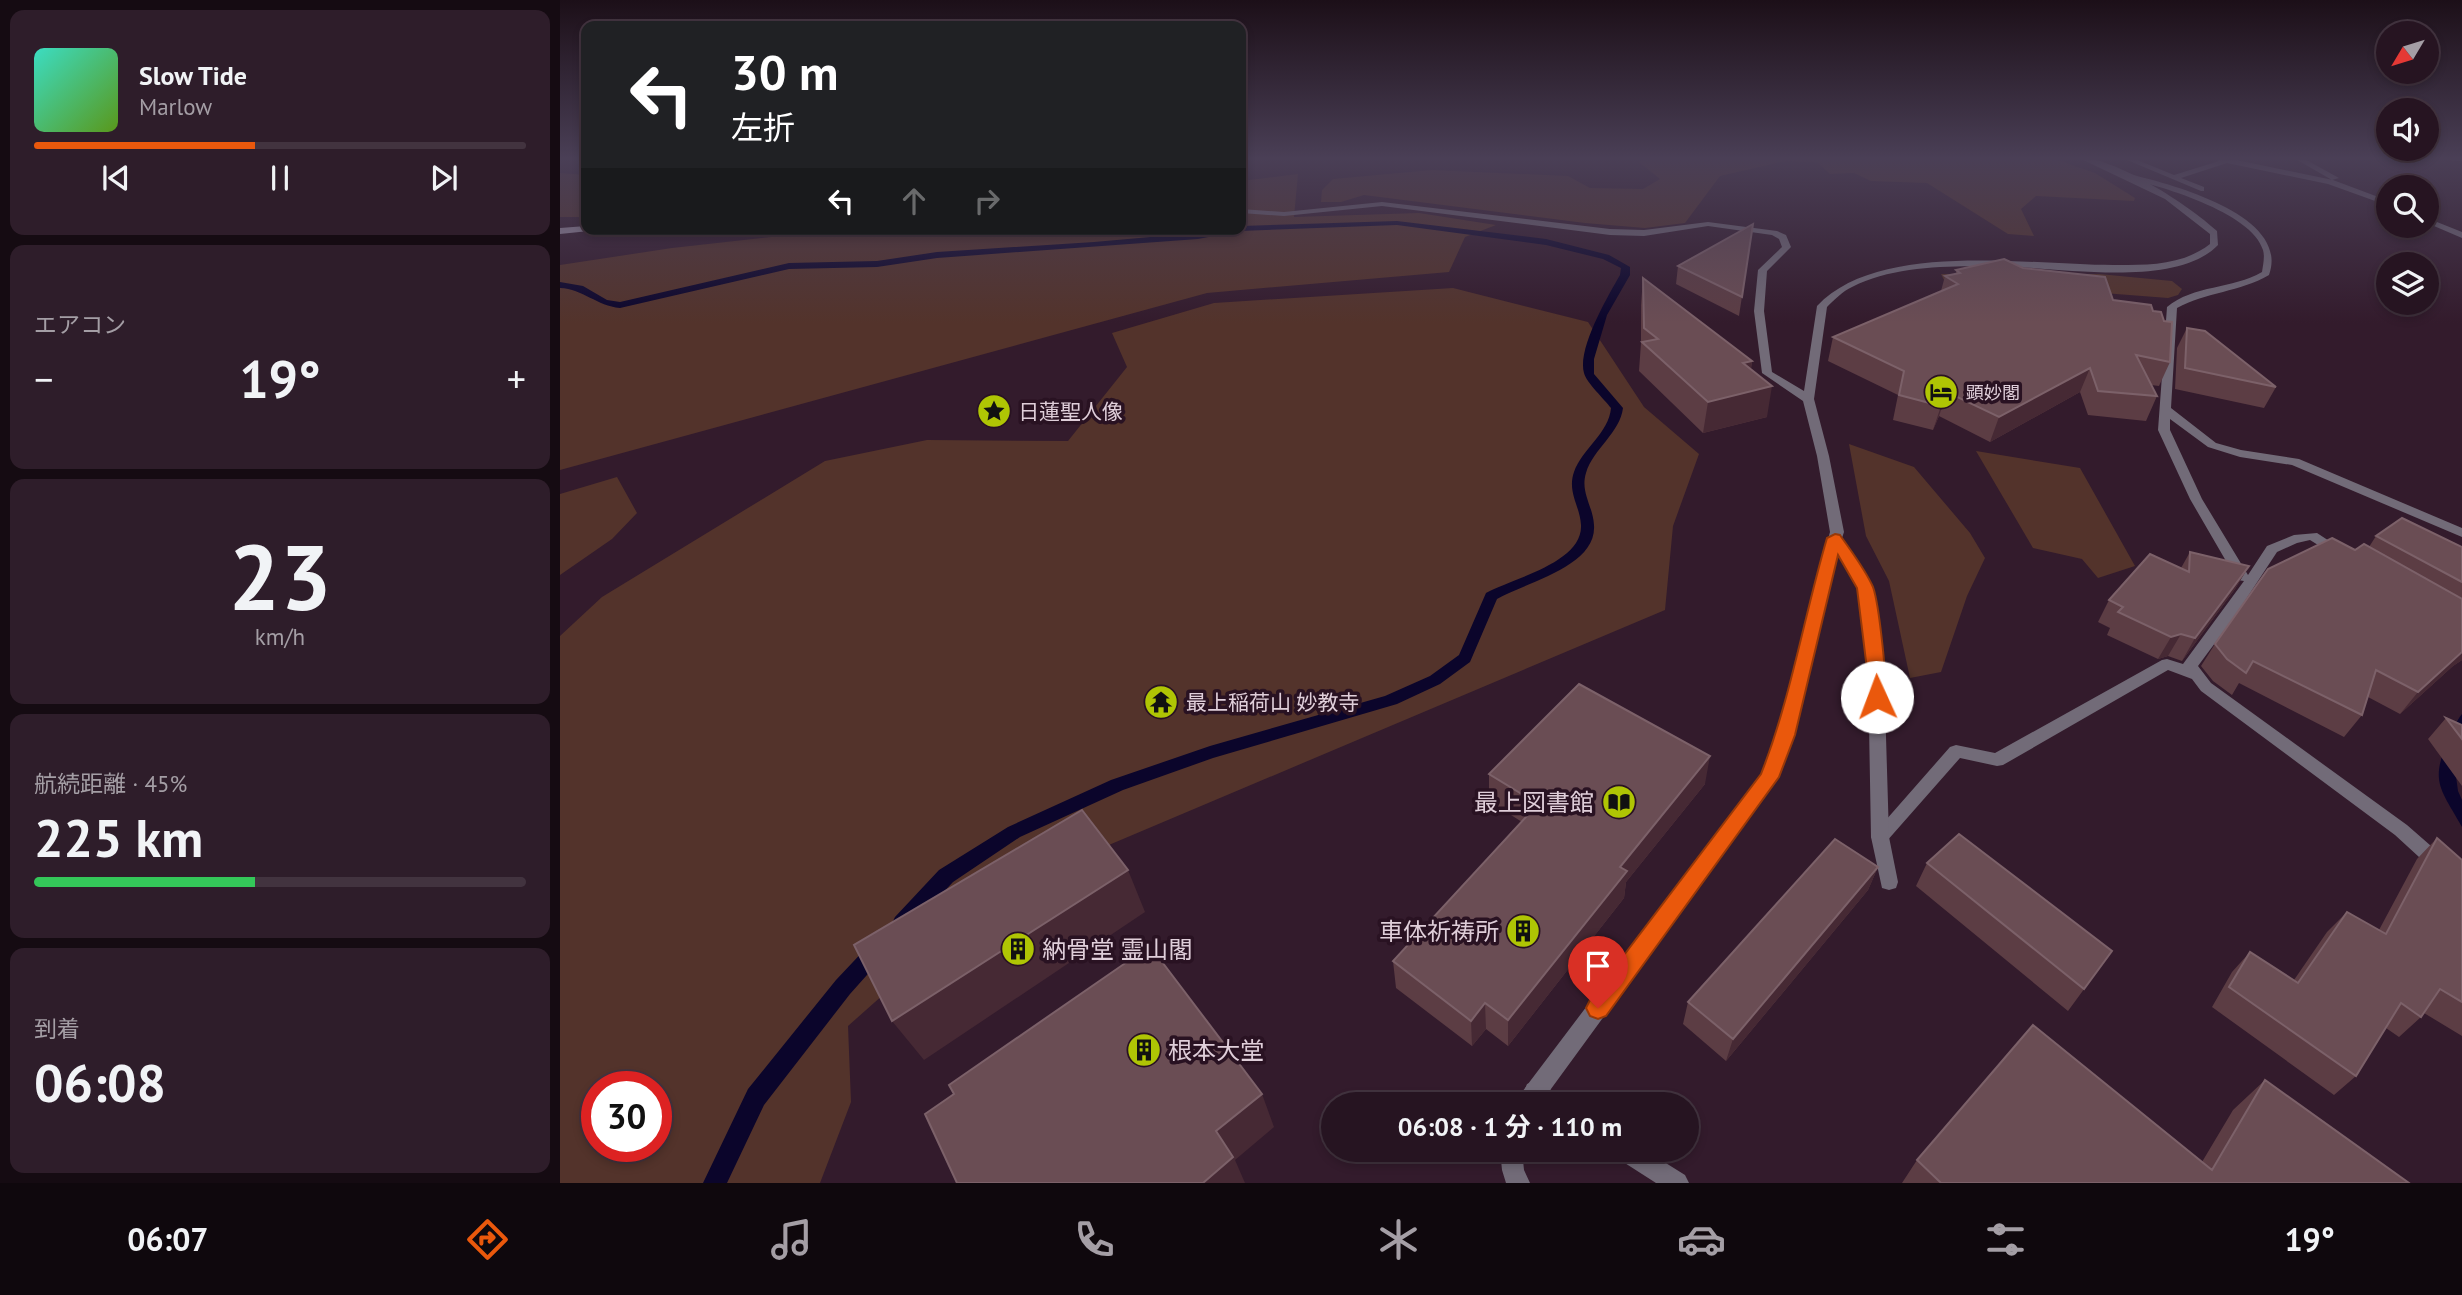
<!DOCTYPE html>
<html lang="ja">
<meta charset="utf-8">
<style>
body{margin:0;font-family:"PT Sans","Noto Sans JP",sans-serif;background:#2e1d2a;color:#f1f3f6;height:100vh;display:flex;flex-direction:column;font-size:26px;white-space:nowrap}
*{box-sizing:border-box;margin:0}
p{font-size:23px;color:#a49ea5}
.icon{flex:none;width:38px;height:38px;fill:none;stroke:currentColor;stroke-width:2;stroke-linecap:round;stroke-linejoin:round}
.map{position:relative;flex:1;overflow:hidden}
.panel{display:flex;flex-direction:column;gap:10px;padding:10px;background:#150b12;width:560px}
.panel>*{flex:none}
.guide{position:absolute;left:21px;top:21px;width:665px;height:214px;border-radius:14px;box-shadow:0 4px 10px #0003,0 0 0 2px #42333f;background:#202124;color:#fff;overflow:hidden}
.needle{width:46px;rotate:232deg}
.controls{position:absolute;left:1816px;top:21px;display:grid;gap:14px}
.controls a{display:grid;place-items:center;width:63px;height:63px;border-radius:50%;background:#261421;box-shadow:0 4px 10px #0003,0 0 0 2px #42333f;font-size:35px}
.speed{position:absolute;left:21px;top:1071px;display:flex;gap:14px;font-size:35px;font-weight:700;text-align:center}
.speed>*{display:grid;place-content:center;width:91px;height:91px;border-radius:50%;background:#261421;box-shadow:0 4px 10px #0003,0 0 0 2px #42333f;line-height:1}
.speed .limit{border:10px solid #d22;background:#fff;color:#111}
.pin{position:absolute;display:grid;place-items:center;width:60px;height:60px;color:#fff;margin:-72px -30px;border-radius:50% 50% 50% 0;rotate:-45deg;box-shadow:0 0 7px #0007}
.pin .icon{rotate:45deg}
.me{position:absolute;width:77px;margin:-38px;rotate:358deg;stroke-linejoin:round;filter:drop-shadow(0 0 5px #0008)}
.turn{display:flex;align-items:center;gap:24px;height:147px;padding:0 35px;font-size:32px}
.turn .icon{width:91px;height:91px;stroke-width:2.5}
.turn b{display:block;font-size:49px;line-height:60px}
.lanes{display:flex;align-items:center;height:66px;padding:0 35px;background:#0003;justify-content:center;gap:35px;direction:ltr}
.lanes .off{opacity:.35}
.big{font-size:52px;font-weight:700;line-height:1.1}
.panel .tile{flex:1;display:flex;flex-direction:column;justify-content:center;gap:10px;min-width:0;padding:0 24px;border-radius:14px;background:#2e1d2a}
.panel .dial{align-items:center;gap:0}
.dial b{font-size:91px;line-height:1}
.song{display:flex;align-items:center;gap:21px}
.cover{width:84px;height:84px;border-radius:10px;background:linear-gradient(135deg,hsl(170 70% 55%),hsl(90 70% 35%))}
.played{height:7px;border-radius:4px;background:linear-gradient(90deg,#ea580c 45%,#42333f 45%)}
.keys{display:flex;justify-content:space-around;direction:ltr}
.heat{display:flex;justify-content:space-between;align-items:center;font-size:38px;direction:ltr}
.charge{height:10px;border-radius:5px;background:linear-gradient(90deg,#34c759 45%,#42333f 0)}
.trip{position:absolute;left:761px;top:1092px;width:378px;height:70px;border-radius:35px;background:#261421;box-shadow:0 4px 10px #0003,0 0 0 2px #42333f;font-weight:700;line-height:70px;text-align:center}
.dock{display:flex;height:112px;justify-content:space-around;align-items:center;background:#0f080d;color:#a49ea5}
.dock .icon{width:49px;height:49px}
.dock .active{color:#ea580c}
.dock b{font-size:32px;color:#f1f3f6}
main{display:flex;flex:1;min-height:0}
.map>svg:first-child{display:block}
.green{fill:#53332b;fill-rule:evenodd}
.water{fill:#0b052b}
.lines{fill:none;stroke-linecap:round;stroke-linejoin:round}
.stream{fill:#0b052b;fill-rule:evenodd}
.service{fill:#726b78;fill-rule:evenodd}
.minor{fill:#726b78;fill-rule:evenodd}
.secondary{fill:#9f94a8;fill-rule:evenodd}
.wall{fill:#5c3d44}
.shaded-wall{fill:#462934}
.building{fill:#6a4d54;stroke:#7c6169;stroke-width:2}
.route{fill:#ea580c;stroke:#983908;stroke-width:2}
.labels{text-anchor:middle;dominant-baseline:central;stroke-width:7;stroke-linejoin:round;paint-order:stroke}
.far-poi-label{font-size:18px;fill:#dfced9;stroke:#291222;text-anchor:start}
.poi-label{font-size:21px;fill:#dfced9;stroke:#291222;text-anchor:start}
.near-poi-label{font-size:24px;fill:#dfced9;stroke:#291222;text-anchor:end}
</style>
<main>
<section class="panel">
<div class="tile">
<div class="song"><i class="cover"></i><div><b>Slow Tide</b><p>Marlow</p></div></div>
<div class="played"></div>
<div class="keys"><svg class="icon" aria-label="previous" viewBox="0 0 24 24"><path d="M18 5L8 12l10 7zM5 5v14"/></svg><svg class="icon" aria-label="pause" viewBox="0 0 24 24"><path d="M8 5v14M16 5v14"/></svg><svg class="icon" aria-label="next" viewBox="0 0 24 24"><path d="M6 5l10 7-10 7zM19 5v14"/></svg></div>
</div>
<div class="tile"><p>エアコン</p>
<div class="heat"><a>−</a><b class="big">19°</b><a>+</a></div>
</div>
<div class="tile dial"><b>23</b><p>km/h</p></div>
<div class="tile"><p>航続距離 · 45%</p><b class="big">225 km</b><div class="charge"></div></div>
<div class="tile"><p>到着</p><b class="big">06:08</b></div>
</section>
<div class="map">
<svg width="1902" height="1183" viewBox="0 0 1902 1183">
<rect width="100%" height="100%" fill="#331b2c"/>
<path class="green" d="M1093 157H1489L1535 173 1575 198 1574 201 1476 196 1461 209 1474 236 1448 234 1367 183 1311 181 1294 173 1270 174 1257 162 1225 161 1160 176 1125 223 1085 228 1025 223 804 195 781 202H761L762 190 773 179 872 170 1008 176 1030 188 1083 189 1100 179 1079 162Z
M0 173 26 175V217H0Z
M738 174 734 217 859 213 936 225 905 237 889 272 647 293 0 470V265L112 248 283 229H681V181Z
M1381 274H1539L1612 281 1622 289 1618 295 1608 298 1466 287 1450 282 1384 280Z
M893 288 1028 322 1084 407 1139 454 1113 526 1105 610 440 891 288 1026 291 1102 260 1183H0V636L42 597 265 461 367 440 508 441 567 367 552 333 654 303ZM37 1087H96V1146H37Z
M1289 444 1354 467 1410 533 1425 558 1407 596 1381 672 1350 678 1329 581 1306 536Z
M1416 451 1520 468 1575 566 1538 578 1522 559 1473 548Z
M57 477 77 513 52 539 0 575V494Z"/>
<path class="water" d="M1902 714V756L1895 769 1898 791 1902 800V827C1881 789 1869 782 1889 739 1893 731 1896 721 1902 714Z"/>
<g class="lines">
<path class="stream" d="M837 221 986 239 1049 255 1070 267V275L1047 315 1034 359V374L1063 408C1060 433 1033 449 1026 473 1020 492 1033 506 1034 525 1037 567 966 582 937 599L910 662 880 684 837 704 653 758 563 790 460 837 393 882 349 929 342 932 335 929 332 923 335 917 379 870 448 827 551 780 650 746 825 696 870 676 899 655 926 593C953 578 1023 563 1021 525 1020 506 1007 492 1014 472 1022 449 1049 433 1051 408 1045 400 1026 382 1024 373 1017 349 1048 296 1060 275L1061 268 1043 259 986 245 837 225 680 231 638 239 377 258 317 267 229 269 60 308C37 306 23 289 0 288V282L23 286 47 300 60 302 229 263 317 261 377 252 534 242 681 229V226Z
M316 942 323 945 326 951 323 957 290 994 204 1105 167 1183H143L188 1089 276 980 309 945Z"/>
<path class="service" d="M1560 157H1570L1614 175 1659 161 1647 157H1662L1773 180 1829 201V206L1768 184 1667 163 1621 178 1644 187V191H1641Z
M1732 157H1741L1779 178 1772 180Z
M1865 157H1902V161L1868 159Z
M1565 173C1607 183 1731 214 1709 275 1680 292 1646 292 1617 308L1611 408 1656 443 1681 450 1739 459 1902 528V537L1732 465 1680 457 1648 447 1610 419V430L1642 499 1688 575 1707 546 1734 535 1757 533 1786 552 1784 555H1774L1750 540 1737 543 1717 552 1675 616 1638 666 1651 683 1847 825 1902 873V892L1895 890 1835 835 1641 691 1632 679 1608 670 1443 765 1437 766 1400 758 1326 842 1320 844 1314 842 1311 837 1390 747 1396 745 1435 753 1602 660 1607 659 1623 664 1684 581 1677 580 1630 499 1598 430 1607 307C1633 285 1673 289 1702 272 1703 265 1705 257 1703 250 1692 212 1598 185 1562 177L1561 175Z
M1867 218 1902 232V238L1867 223Z
M975 1081 1002 1096 1005 1104C989 1104 971 1109 964 1092L967 1084Z
M1054 1150H1085L1125 1175 1129 1183H1096L1057 1158Z"/>
<path class="minor" d="M1517 157C1555 157 1629 205 1657 231L1658 245C1618 287 1510 269 1455 267 1402 266 1340 263 1292 287 1283 291 1274 300 1267 307L1254 399 1269 456 1284 532 1282 538 1312 588 1324 669 1329 837 1338 882 1336 888 1329 890 1322 888 1311 837 1308 669 1298 588 1278 554 1263 606 1234 735 1215 782 980 1104H956L959 1096 1202 774 1218 735 1249 606 1270 532 1257 456 1243 401 1202 373 1194 311 1198 270 1222 247 1219 239 1212 235 1148 226 1084 236 1050 235 822 206 724 216 681 213V209L724 212 822 202 1050 229 1084 230 1148 222 1217 231 1226 235 1231 247 1207 271 1204 311 1212 372 1244 391 1257 306C1320 239 1473 266 1558 265 1590 265 1623 265 1650 244V234L1605 199Z
M940 1150H962L964 1170 970 1183H946L942 1170Z"/>
<path class="secondary" d="M682 157H694L681 162Z
M26 226 29 231 0 234V228Z"/>
</g>
<path class="wall" d="M1193 224 1179 316 1116 284 1118 266Z
M1463 268 1553 300 1610 362 1599 386 1591 385 1597 396 1586 421 1528 415 1520 392 1430 442 1379 416 1373 430 1333 420 1338 395 1268 361 1273 337 1381 291 1385 276 1396 274V270Z
M1083 278 1192 361 1191 369 1207 417 1143 433 1079 371 1081 343V305Z
M1627 328 1716 387 1704 408 1615 389 1617 348Z
M1816 536 1902 547V660L1893 666 1840 714 1808 697 1802 715 1784 737 1679 683 1672 695 1653 681 1641 666 1655 644 1795 550 1809 547Z
M1630 552 1689 566 1675 589 1622 661 1608 656 1598 659 1547 635 1550 628 1538 622 1549 600 1621 568Z
M1886 718 1902 725V786L1868 739Z
M929 774 1145 784 1066 882 1064 898 948 1046 926 1029 912 1046 836 988 833 961 962 822 929 801Z
M1877 838 1902 860V1036L1864 1013 1861 1017 1839 1037 1826 1028 1796 1076 1774 1095 1652 1007 1672 972 1690 952 1734 980 1767 932 1787 912 1819 930 1857 859Z
M1367 863 1552 951 1508 1011 1356 886Z
M1318 867 1308 890 1166 1061 1123 1024 1128 1002Z
M1705 1080 1849 1183H1342L1357 1160 1642 1162 1673 1110Z"/>
<path class="shaded-wall" d="M1192 361 1187 391 1183 363Z
M1530 368 1520 392 1430 442 1439 417Z
M1212 386 1207 417 1143 433 1148 402Z
M1387 392 1379 416 1373 430 1381 406Z
M1689 566 1675 589 1622 661 1635 638Z
M1621 634 1608 656 1598 659 1611 637Z
M1902 652V660L1893 666 1840 714 1858 692Z
M1150 756 1145 784 1066 882 1064 898 948 1046V1020L1060 867Z
M1318 867 1308 890 1166 1061 1173 1039Z
M568 870 585 912 364 1060 332 1021Z
M925 1003 926 1029 912 1046 911 1021Z
M702 1094 714 1127 675 1160 685 1183H643L656 1131Z"/>
<path class="building" d="M1193 224 1182 297 1118 266Z
M1444 259 1463 268 1545 277 1553 300 1591 305 1593 311 1601 312 1604 321 1612 322 1610 362 1576 355 1597 396 1538 391 1530 368 1439 417 1387 392 1381 406 1339 395 1344 371 1273 337 1398 284 1385 276 1400 273 1396 270Z
M1083 278 1192 361 1183 363 1212 386 1148 402 1082 342 1098 339 1084 328Z
M1627 328 1645 331 1716 387 1625 368Z
M1842 518 1902 547V582L1816 536Z
M1772 538 1795 550 1804 544 1902 599V652L1858 692 1816 670 1802 715 1693 661 1686 673 1667 659 1655 644 1708 569Z
M1630 552 1689 566 1635 638 1621 634 1611 637 1558 612 1563 607 1549 600 1590 554 1629 572Z
M1019 684 1150 756 1060 867 1067 871 948 1020 925 1003 911 1021 833 961 978 804 929 774Z
M1886 718 1902 725V739Z
M522 810 568 870 332 1021 294 945Z
M1399 834 1552 951 1524 989 1367 863Z
M1877 838 1902 860V1002L1880 989 1861 1017 1841 1003 1796 1076 1669 987 1690 952 1738 983 1787 912 1826 934Z
M1275 839 1318 867 1173 1039 1128 1002Z
M590 946 702 1094 656 1131 673 1157 643 1183H397L365 1114 394 1094 389 1085Z
M1473 1025 1652 1170 1705 1080 1849 1183H1381L1357 1160Z"/>
<linearGradient id="sky" x2="0" y2="1"><stop stop-color="#1c0f18"/><stop offset="0.49" stop-color="#4a3f56"/><stop offset="1" stop-color="#4a3f56" stop-opacity="0"/></linearGradient>
<rect width="1902" height="323" fill="url(#sky)"/>
<path class="route" d="M1275 534 1280 535C1291 551 1305 569 1313 587 1318 601 1330 690 1323 702H1311L1297 588 1278 555 1235 735 1219 777 1046 1016 1038 1019 1030 1016 1026 1008 1030 1000 1201 774C1231 698 1244 616 1267 538Z"/>
<defs>
<g id="hotel-disc" transform="scale(1.75)"><circle r="9.5" fill="#afc504" stroke="#291222"/><path d="M-6-4.5h1.5V1H6V5H4.5V3h-9V5H-6ZM-4 0a1.8 1.8 0 1 1 3.6 0ZM.5 0V-2.5h3Q6-2.5 6 0Z" fill="#111"/></g>
<g id="sight-disc" transform="scale(1.75)"><circle r="9.5" fill="#afc504" stroke="#291222"/><path d="M0-6L1.8-2.2L6-1.7L2.9 1.2L3.7 5.4L0 3.3L-3.7 5.4L-2.9 1.2L-6-1.7L-1.8-2.2Z" fill="#111"/></g>
<g id="temple-disc" transform="scale(1.75)"><circle r="9.5" fill="#afc504" stroke="#291222"/><path d="M0-6L5-2H3V0L6.5 2.5H4V6H1.5V3h-3V6H-4V2.5H-6.5L-3 0V-2H-5Z" fill="#111"/></g>
<g id="library-disc" transform="scale(1.75)"><circle r="9.5" fill="#afc504" stroke="#291222"/><path d="M-6-4Q-3-5.5-.7-3.5V5Q-3 3-6 4ZM6-4Q3-5.5 .7-3.5V5Q3 3 6 4Z" fill="#111"/></g>
<g id="building-disc" transform="scale(1.75)"><circle r="9.5" fill="#afc504" stroke="#291222"/><path d="M-4-6H4V6H1V3H-1V6H-4ZM-2.5-4.3h1.7v1.8h-1.7ZM.8-4.3h1.7v1.8H.8ZM-2.5-1h1.7V.8h-1.7ZM.8-1h1.7V.8H.8Z" fill="#111"/></g>
</defs>
<g fill-rule="evenodd">
<use href="#hotel-disc" x="1381" y="392"/>
<use href="#sight-disc" x="434" y="411"/>
<use href="#temple-disc" x="601" y="702"/>
<use href="#library-disc" x="1059" y="802"/>
<use href="#building-disc" x="963" y="931"/>
<use href="#building-disc" x="458" y="949"/>
<use href="#building-disc" x="584" y="1050"/>
</g>
<g class="labels">
<g class="far-poi-label">
<text x="1406" y="392">顕妙閣</text>
</g>
<g class="poi-label">
<text x="458" y="411">日蓮聖人像</text>
<text x="626" y="702">最上稲荷山 妙教寺</text>
</g>
<g class="near-poi-label">
<text x="1034" y="802">最上図書館</text>
<text x="939" y="931">車体祈祷所</text>
<text x="482" y="949" text-anchor="start">納骨堂 霊山閣</text>
<text x="608" y="1050" text-anchor="start">根本大堂</text>
</g>
</g>
</svg>
<div class="controls">
<a><svg class="needle" viewBox="-14 -14 28 28"><path d="M0-13l5 13h-10z" fill="#e53935"/><path d="M0 13l5-13h-10z" fill="#a49ea5"/></svg></a>
<a><svg class="icon" aria-label="sound" viewBox="0 0 24 24"><path d="M4 9h4l5-4v14l-5-4H4zM17 9q2 3 0 6"/></svg></a>
<a><svg class="icon" aria-label="search" viewBox="0 0 24 24"><circle cx="10" cy="10" r="6"/><path d="M15 15l6 6"/></svg></a>
<a><svg class="icon" aria-label="layers" viewBox="0 0 24 24"><path d="M12 4l9 5-9 5-9-5zM3 14l9 5 9-5"/></svg></a>
</div>
<div class="speed"><div class="limit">30</div></div>
<div class="pin" style="left:1038px;top:1008px;background:#d93025"><svg class="icon" aria-label="arrive" viewBox="0 0 24 24"><path d="M6 21V4h12l-3 4 3 4H6"/></svg></div>
<svg class="me" style="left:1317px;top:697px" viewBox="-20 -20 40 40"><circle r="19" fill="#fff"/><path d="M0-13L10 11 0 6-10 11z" fill="#ea580c"/></svg>
<div class="trip">06:08 · 1 分 · 110 m</div>
<div class="guide">
<div class="turn"><svg class="icon" aria-label="left" viewBox="0 0 24 24"><path d="M17 20v-9H6M10 6l-5 5 5 5"/></svg><div><b>30 m</b>左折</div></div>
<div class="lanes"><svg class="icon" aria-label="left" viewBox="0 0 24 24"><path d="M17 20v-9H6M10 6l-5 5 5 5"/></svg><svg class="icon off" aria-label="ahead" viewBox="0 0 24 24"><path d="M12 20V5M6 11l6-6 6 6"/></svg><svg class="icon off" aria-label="right" viewBox="0 0 24 24"><path d="M7 20v-9h11M14 6l5 5-5 5"/></svg></div>
</div>
</div>
</main>
<nav class="dock">
<b>06:07</b>
<svg class="icon active" aria-label="directions" viewBox="0 0 24 24"><path d="M12 3l9 9-9 9-9-9zM9 14v-3h6M13 9l2 2-2 2"/></svg>
<svg class="icon" aria-label="music" viewBox="0 0 24 24"><path d="M9 18V5l10-2v13"/><circle cx="6" cy="18" r="3"/><circle cx="16" cy="16" r="3"/></svg>
<svg class="icon" aria-label="phone" viewBox="0 0 24 24"><path d="M5 4h4l2 5-3 2q2 4 5 5l2-3 5 2v4C11 20 4 13 5 4z"/></svg>
<svg class="icon" aria-label="climate" viewBox="0 0 24 24"><path d="M12 3v18M4 7l16 10M4 17L20 7"/></svg>
<svg class="icon" aria-label="car" viewBox="0 0 24 24"><path d="M5 17H2v-5l4-1 3-4h7l3 4 3 1v5h-3M9 17h6M6 11h13"/><circle cx="7" cy="17" r="2"/><circle cx="17" cy="17" r="2"/></svg>
<svg class="icon" aria-label="filters" viewBox="0 0 24 24"><path d="M4 7h16M4 17h16"/><circle cx="9" cy="7" r="2"/><circle cx="15" cy="17" r="2"/></svg>
<b>19°</b>
</nav>
